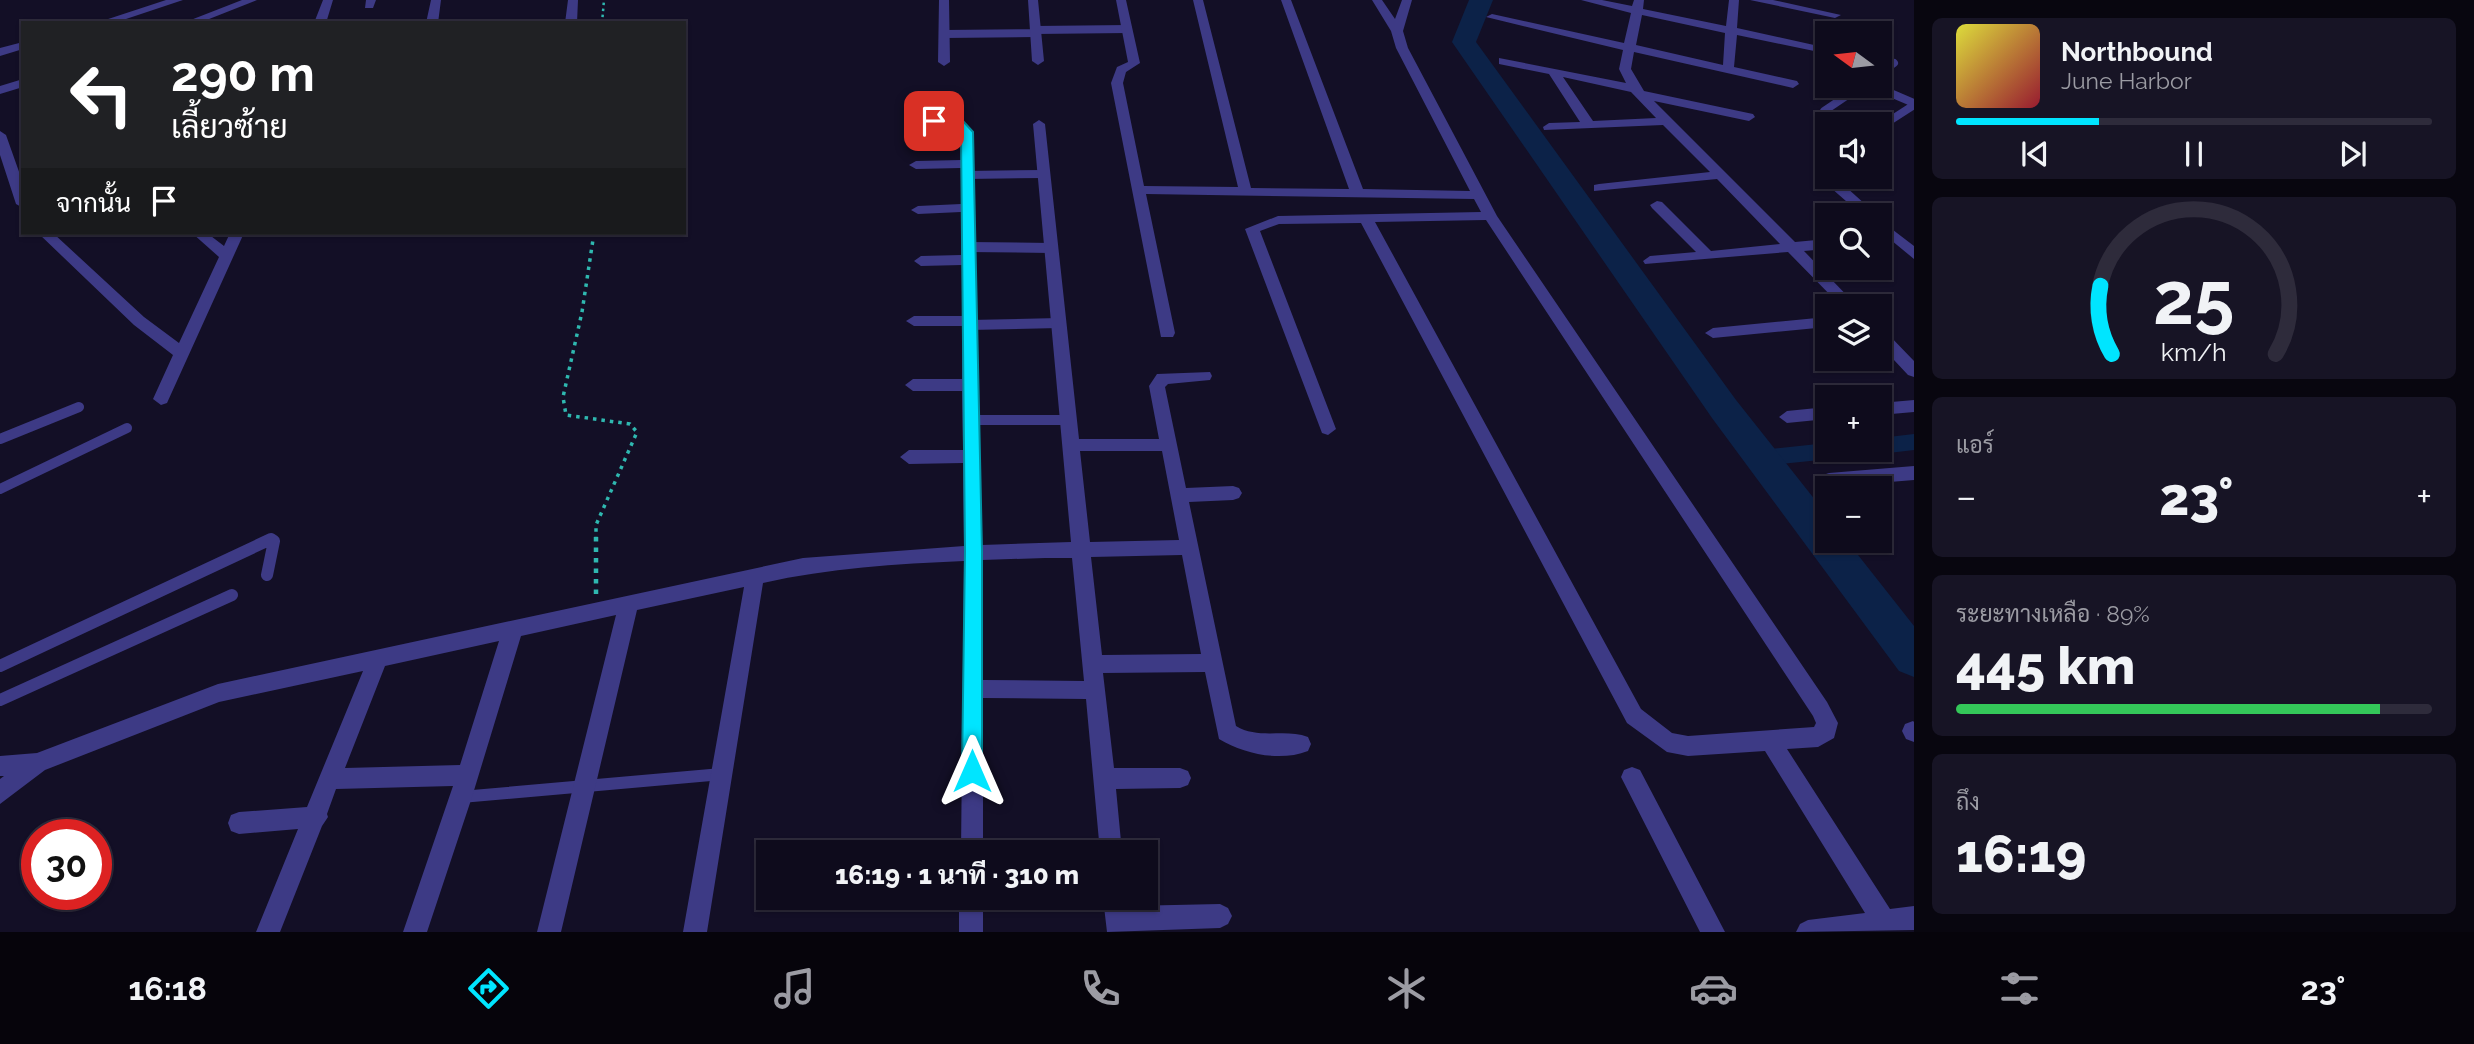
<!DOCTYPE html>
<html lang="th">
<meta charset="utf-8">
<style>
body{margin:0;font-family:Raleway,Sarabun,sans-serif;background:#171425;color:#f1f3f6;height:100vh;display:flex;flex-direction:column;font-size:26px;white-space:nowrap}
*{box-sizing:border-box;margin:0}
p{font-size:23px;color:#9b9ba3}
.icon{flex:none;width:38px;height:38px;fill:none;stroke:currentColor;stroke-width:2;stroke-linecap:round;stroke-linejoin:round}
.map{position:relative;flex:1;overflow:hidden}
.sheet{display:flex;flex-direction:column;gap:18px;padding:18px;background:#08060f;width:560px}
.sheet>*{flex:none}
.guide{position:absolute;left:21px;top:21px;width:665px;height:214px;border-radius:0px;box-shadow:0 2px 5px #0004,0 0 0 2px #2e2b3b;background:#202124;color:#fff;overflow:hidden}
.needle{width:46px;rotate:285deg}
.buttons{position:absolute;left:1815px;top:21px;display:grid;gap:14px}
.buttons a{display:grid;place-items:center;width:77px;height:77px;border-radius:0px;background:#0e0b1c;box-shadow:0 2px 5px #0004,0 0 0 2px #2e2b3b;font-size:35px}
.speed{position:absolute;left:21px;top:819px;display:flex;gap:14px;font-size:35px;font-weight:700;text-align:center}
.speed>*{display:grid;place-content:center;width:91px;height:91px;border-radius:50%;background:#0e0b1c;box-shadow:0 2px 5px #0004,0 0 0 2px #2e2b3b;line-height:1}
.speed .limit{border:10px solid #d22;background:#fff;color:#111}
.pin{position:absolute;display:grid;place-items:center;width:60px;height:60px;color:#fff;margin:-30px;border-radius:14px;box-shadow:0 4px 10px #0006}
.me{position:absolute;width:77px;margin:-38px;rotate:0deg;stroke-linejoin:round;filter:drop-shadow(0 0 5px #0008)}
.turn{display:flex;align-items:center;gap:24px;height:147px;padding:0 35px;font-size:32px}
.turn .icon{width:91px;height:91px;stroke-width:2.5}
.turn b{display:block;font-size:49px;line-height:60px}
.then{display:flex;align-items:center;height:66px;padding:0 35px;background:#0003;gap:14px;font-size:26px}
.big{font-size:52px;font-weight:800;line-height:1.1}
.sheet .widget{flex:1;display:flex;flex-direction:column;justify-content:center;gap:10px;min-width:0;padding:0 24px;border-radius:10px;background:#171425}
.sheet .dial{align-items:center;gap:0}
.dial svg{height:182px;overflow:visible;fill:none;stroke:#2e2b3b;stroke-width:7;stroke-linecap:round;text-anchor:middle}
.dial text{fill:#f1f3f6;stroke:none}
.song{display:flex;align-items:center;gap:21px}
.cover{width:84px;height:84px;border-radius:10px;background:linear-gradient(135deg,hsl(60 70% 55%),hsl(350 70% 35%))}
.played{height:7px;border-radius:4px;background:linear-gradient(90deg,#00e5ff 30%,#2e2b3b 30%)}
.keys{display:flex;justify-content:space-around;direction:ltr}
.heat{display:flex;justify-content:space-between;align-items:center;font-size:38px;direction:ltr}
.charge{height:10px;border-radius:5px;background:linear-gradient(90deg,#34c759 89%,#2e2b3b 0)}
.trip{position:absolute;left:756px;top:840px;width:402px;height:70px;border-radius:0px;background:#0e0b1c;box-shadow:0 2px 5px #0004,0 0 0 2px #2e2b3b;font-weight:800;line-height:70px;text-align:center}
.tab-bar{display:flex;height:112px;justify-content:space-around;align-items:center;background:#06040b;color:#9b9ba3}
.tab-bar .icon{width:49px;height:49px}
.tab-bar .selected{color:#00e5ff}
.tab-bar b{font-size:32px;color:#f1f3f6}
main{display:flex;flex:1;min-height:0}
.map>svg:first-child{display:block}
.lines{fill:none;stroke-linecap:round;stroke-linejoin:round}
.canal{fill:#0c2248;fill-rule:evenodd}
.river{fill:#0c2248;fill-rule:evenodd}
.path-far2{stroke:#2fb8b0;stroke-width:2.5;stroke-dasharray:2.5 3.5;stroke-linecap:butt}
.path-far1{stroke:#2fb8b0;stroke-width:3.5;stroke-dasharray:3.5 5;stroke-linecap:butt}
.path{stroke:#2fb8b0;stroke-width:4.5;stroke-dasharray:4.5 6;stroke-linecap:butt}
.lane-far2{stroke:#3d3a85;stroke-width:8}
.lane-far1{stroke:#3d3a85;stroke-width:10}
.lane{stroke:#3d3a85;stroke-width:12}
.street{fill:#3d3a85;fill-rule:evenodd}
.route{fill:#00e5ff;stroke:#0095a6;stroke-width:2}
</style>
<main>
<div class="map">
<svg width="1914" height="932" viewBox="0 0 1914 932">
<rect width="100%" height="100%" fill="#130f26"/>
<g class="lines">
<path class="canal" d="M1914 434V450L1880 454 1872 450H1880V438Z
M1827 443V450H1850L1847 456 1840 458 1761 466 1754 464 1751 458 1754 452 1761 450Z"/>
<path class="river" d="M1469 0H1493L1476 42 1736 400 1827 515V541H1847L1914 626V677L1899 671 1712 418 1452 42Z"/>
<path class="path-far2" d="M602 23 604 0"/>
<path class="path-far1" d="M594 233 582 312 563 397 566 415 630 424 637 432 596 525V538"/>
<path class="path" d="M596 537V594"/>
<path class="lane-far2" d="M1035 30 1128 29
M944 34 1036 33
M1880 73 1894 63
M1874 86 1914 103
M1850 124 1824 111 1861 86
M1880 127 1914 105
M1818 151 1827 149
M967 175 1044 174"/>
<path class="lane-far1" d="M968 247 1051 248
M969 325 1059 323
M971 420H1069
M0 439 79 407
M0 489 127 428"/>
<path class="lane" d="M0 666 271 539 274 541 267 575
M0 700 232 595
M461 797 722 774"/>
<path class="street" d="M166 0H183L114 23H96Z
M242 0H257L199 23H183Z
M323 0H333L326 23H314Z
M366 0H376L373 8H365Z
M431 0H441L438 23H426Z
M568 0H578L577 23H565Z
M939 0H949L950 62 944 66 938 62Z
M1028 0H1038L1044 61 1038 65 1032 61Z
M1116 0H1126L1140 63 1126 72 1123 83 1144 186 1238 187 1193 0H1203L1251 188 1349 189 1281 0H1291L1363 189 1470 191 1396 48 1391 31 1372 0H1382L1395 19 1402 0H1412L1403 31 1408 48 1497 216 1827 702 1838 723 1834 738 1818 747 1787 749 1890 909 1914 906V930L1796 932 1800 924 1808 920 1865 913 1765 751 1688 756 1667 752 1627 723 1361 223 1279 224 1260 231 1336 429 1328 435 1322 433 1245 229 1278 216 1481 212 1474 199 1146 194 1175 333 1173 337H1161L1111 83 1117 67 1128 62ZM1486 220 1813 716 1816 723 1814 727 1688 736 1672 733 1641 709 1375 222Z
M1581 0H1602L1632 6 1634 0H1644L1643 9 1726 26 1729 0H1739L1737 28 1823 47V51L1819 52 1737 35 1734 67 1797 81 1799 84 1793 88 1634 52 1631 69 1644 91 1753 114 1755 117 1749 121 1654 101 1795 242 1827 239V249L1804 251 1857 306H1841L1788 252 1645 264 1643 261 1650 256 1696 252 1652 208 1650 205 1657 201 1662 202 1711 251 1780 244 1717 179 1594 191V185L1599 184 1710 172 1663 125 1544 130 1543 127 1549 123 1580 122 1549 74 1499 64V58L1626 83 1619 69 1623 50 1486 17 1492 14 1624 43 1631 13ZM1642 15 1725 33 1723 65 1636 45ZM1563 77 1631 92 1656 118 1593 121Z
M1750 0H1773L1841 15 1835 18Z
M23 42V49L0 56V48Z
M23 79V87L0 94V86Z
M920 116 962 121 973 132 982 545 1071 542 1033 124 1039 120 1045 124 1079 439H1159L1149 386 1157 374 1210 372 1212 376 1210 380 1168 384 1165 387 1186 488 1233 486 1239 488 1242 493 1239 498 1233 500 1189 502 1236 726C1259 740 1285 728 1308 737L1311 744 1308 751C1280 762 1244 754 1219 739L1205 672 1103 673 1114 768H1180L1188 771 1191 778 1188 785 1180 788 1116 789 1122 852H1100L1086 699 983 698V852H961L964 561C896 564 829 568 763 583L707 932H683L744 587 637 610 561 932H537L616 615 521 636 472 797 427 932H403L453 786 336 789 327 814 328 817 322 826 280 932H256L298 829 239 834 231 831 228 823 231 815 239 812 307 807 363 671 219 702 45 770 0 804V779L4 776H0V756L37 753 218 684 803 558 964 546 963 463 909 464 900 457 909 450H963L962 391H913L905 385 913 379H962V326H914L906 321 914 316H962V265L921 266 914 261 921 256 961 255V212L918 214 911 210 918 206 961 204V168L916 169 909 165 916 161 961 160V133L954 127 916 123V117ZM1080 451H1162L1179 540 1090 542ZM1182 555 1201 654 1102 655 1091 557ZM1045 558H1072L1084 681 983 680 982 560ZM499 641 460 765 345 768 385 666Z
M0 131 6 135 23 183V208L16 204 0 155Z
M1827 174V177H1835L1877 215H1862L1823 181 1821 178Z
M1880 220 1914 246V259L1880 231Z
M38 233H53L144 317 179 343 219 257 192 233H207L224 246 230 233H244L167 403 161 405 153 399 173 355 134 325Z
M1827 317V327L1713 338 1705 333 1713 328Z
M1880 331 1886 332 1914 361V377L1908 375 1880 345Z
M1914 400V412L1880 415V403Z
M1827 407V419L1787 423 1779 417 1787 411Z
M1914 466V480L1829 487 1823 485 1820 480 1823 475 1829 473Z
M1913 721 1914 722V742L1906 739 1902 731 1905 724Z
M1632 767 1640 770 1725 932H1700L1621 777 1624 770Z
M959 898H983V932H959Z
M1103 898H1127L1128 906 1220 904 1228 908 1232 916 1228 924 1220 928 1107 932Z"/>
</g>
<path class="route" d="M934 117 963 121 973 132 982 551V771L979 777 972 780 965 777 962 771 965 551 961 133 955 127 930 123 928 121Z"/>
</svg>
<div class="buttons">
<a><svg class="needle" viewBox="-14 -14 28 28"><path d="M0-13l5 13h-10z" fill="#e53935"/><path d="M0 13l5-13h-10z" fill="#9b9ba3"/></svg></a>
<a><svg class="icon" aria-label="sound" viewBox="0 0 24 24"><path d="M4 9h4l5-4v14l-5-4H4zM17 9q2 3 0 6"/></svg></a>
<a><svg class="icon" aria-label="search" viewBox="0 0 24 24"><circle cx="10" cy="10" r="6"/><path d="M15 15l6 6"/></svg></a>
<a><svg class="icon" aria-label="layers" viewBox="0 0 24 24"><path d="M12 4l9 5-9 5-9-5zM3 14l9 5 9-5"/></svg></a>
<a>+</a>
<a>−</a>
</div>
<div class="speed"><div class="limit">30</div></div>
<div class="pin" style="left:934px;top:121px;background:#d93025"><svg class="icon" aria-label="arrive" viewBox="0 0 24 24"><path d="M6 21V4h12l-3 4 3 4H6"/></svg></div>
<svg class="me" style="left:972px;top:771px" viewBox="-20 -20 40 40"><path d="M0-17L14 15 0 8-14 15z" fill="#00e5ff" stroke="#fff" stroke-width="4"/></svg>
<div class="trip">16:19 · 1 นาที · 310 m</div>
<div class="guide">
<div class="turn"><svg class="icon" aria-label="left" viewBox="0 0 24 24"><path d="M17 20v-9H6M10 6l-5 5 5 5"/></svg><div><b>290 m</b>เลี้ยวซ้าย</div></div>
<div class="then">จากนั้น<svg class="icon" aria-label="arrive" viewBox="0 0 24 24"><path d="M6 21V4h12l-3 4 3 4H6"/></svg></div>
</div>
</div>
<section class="sheet">
<div class="widget">
<div class="song"><i class="cover"></i><div><b>Northbound</b><p>June Harbor</p></div></div>
<div class="played"></div>
<div class="keys"><svg class="icon" aria-label="previous" viewBox="0 0 24 24"><path d="M18 5L8 12l10 7zM5 5v14"/></svg><svg class="icon" aria-label="pause" viewBox="0 0 24 24"><path d="M8 5v14M16 5v14"/></svg><svg class="icon" aria-label="next" viewBox="0 0 24 24"><path d="M6 5l10 7-10 7zM19 5v14"/></svg></div>
</div>
<div class="widget dial"><svg viewBox="0 0 100 80">
<path d="M14 69A42 42 0 1 1 86 69"/>
<path d="M14 69A42 42 0 0 1 9 39" stroke="#00e5ff"/>
<text x="50" y="56" font-size="32" font-weight="700">25</text>
<text x="50" y="72" font-size="11">km/h</text>
</svg></div>
<div class="widget"><p>แอร์</p>
<div class="heat"><a>−</a><b class="big">23°</b><a>+</a></div>
</div>
<div class="widget"><p>ระยะทางเหลือ · 89%</p><b class="big">445 km</b><div class="charge"></div></div>
<div class="widget"><p>ถึง</p><b class="big">16:19</b></div>
</section>
</main>
<nav class="tab-bar">
<b>16:18</b>
<svg class="icon selected" aria-label="directions" viewBox="0 0 24 24"><path d="M12 3l9 9-9 9-9-9zM9 14v-3h6M13 9l2 2-2 2"/></svg>
<svg class="icon" aria-label="music" viewBox="0 0 24 24"><path d="M9 18V5l10-2v13"/><circle cx="6" cy="18" r="3"/><circle cx="16" cy="16" r="3"/></svg>
<svg class="icon" aria-label="phone" viewBox="0 0 24 24"><path d="M5 4h4l2 5-3 2q2 4 5 5l2-3 5 2v4C11 20 4 13 5 4z"/></svg>
<svg class="icon" aria-label="climate" viewBox="0 0 24 24"><path d="M12 3v18M4 7l16 10M4 17L20 7"/></svg>
<svg class="icon" aria-label="car" viewBox="0 0 24 24"><path d="M5 17H2v-5l4-1 3-4h7l3 4 3 1v5h-3M9 17h6M6 11h13"/><circle cx="7" cy="17" r="2"/><circle cx="17" cy="17" r="2"/></svg>
<svg class="icon" aria-label="filters" viewBox="0 0 24 24"><path d="M4 7h16M4 17h16"/><circle cx="9" cy="7" r="2"/><circle cx="15" cy="17" r="2"/></svg>
<b>23°</b>
</nav>
